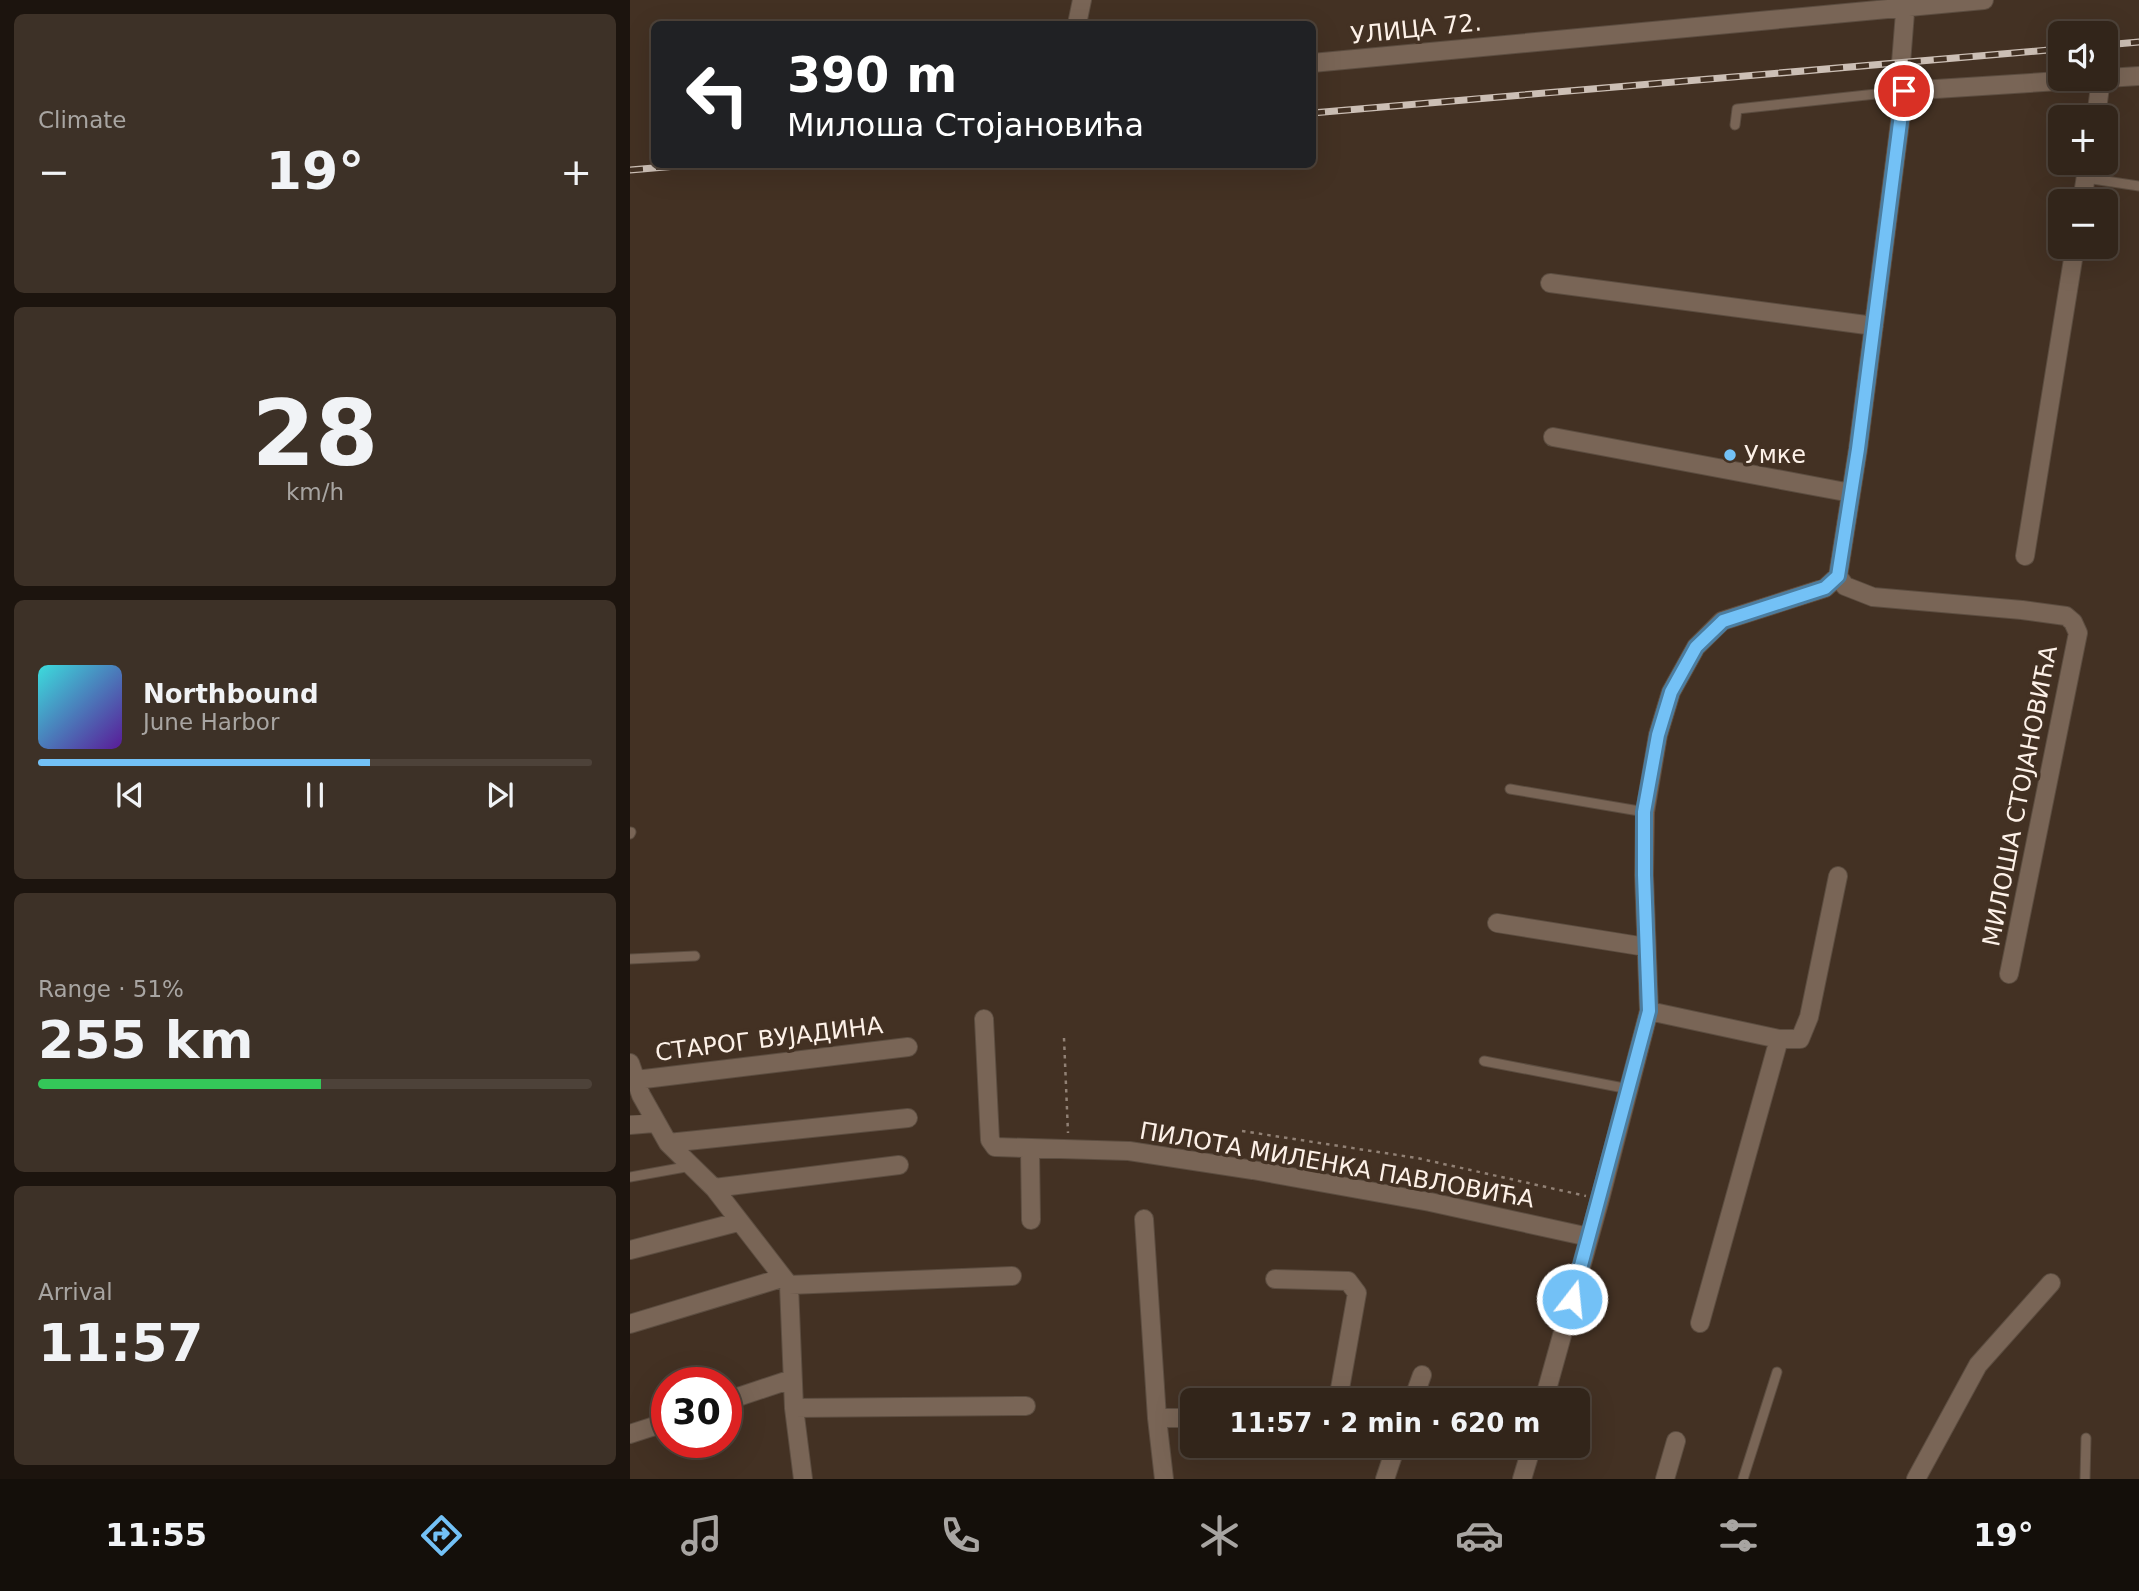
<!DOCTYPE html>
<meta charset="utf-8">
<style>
body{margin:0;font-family:"DejaVu Sans",sans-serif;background:#3d3127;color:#f1f3f6;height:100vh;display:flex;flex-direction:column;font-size:26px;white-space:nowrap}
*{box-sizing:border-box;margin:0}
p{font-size:23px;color:#a8a5a2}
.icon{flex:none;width:38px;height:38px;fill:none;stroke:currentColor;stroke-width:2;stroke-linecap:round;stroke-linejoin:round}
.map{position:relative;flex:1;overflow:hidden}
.sheet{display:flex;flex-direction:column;gap:14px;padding:14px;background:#1c140e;width:630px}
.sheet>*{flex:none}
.banner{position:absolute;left:21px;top:21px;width:665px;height:147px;border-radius:10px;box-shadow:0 7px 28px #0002,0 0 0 2px #4d4239;background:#202124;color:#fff;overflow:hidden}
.fabs{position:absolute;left:1418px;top:21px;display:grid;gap:14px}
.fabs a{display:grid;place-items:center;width:70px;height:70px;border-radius:10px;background:#32251a;box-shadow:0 7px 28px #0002,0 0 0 2px #4d4239;font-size:35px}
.speed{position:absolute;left:21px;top:1367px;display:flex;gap:14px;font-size:35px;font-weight:700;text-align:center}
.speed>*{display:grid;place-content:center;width:91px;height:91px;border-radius:50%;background:#32251a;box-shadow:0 7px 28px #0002,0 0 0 2px #4d4239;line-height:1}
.speed .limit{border:10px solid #d22;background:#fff;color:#111}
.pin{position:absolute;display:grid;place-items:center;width:60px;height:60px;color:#fff;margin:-30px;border:4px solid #fff;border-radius:50%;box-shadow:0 2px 7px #0007}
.me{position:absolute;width:77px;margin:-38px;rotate:16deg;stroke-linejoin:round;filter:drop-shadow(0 0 5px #0008)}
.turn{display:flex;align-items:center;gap:24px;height:147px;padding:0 21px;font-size:32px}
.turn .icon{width:91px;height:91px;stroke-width:2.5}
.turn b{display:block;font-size:49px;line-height:60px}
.big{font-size:52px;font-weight:800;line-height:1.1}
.sheet .tile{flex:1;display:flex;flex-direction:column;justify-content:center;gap:10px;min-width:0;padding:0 24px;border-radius:10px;background:#3d3127}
.sheet .dial{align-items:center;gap:0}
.dial b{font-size:91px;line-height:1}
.song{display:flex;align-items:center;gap:21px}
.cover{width:84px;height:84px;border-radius:10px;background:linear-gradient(135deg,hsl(180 70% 55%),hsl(270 70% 35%))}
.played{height:7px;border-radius:4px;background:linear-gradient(90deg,#73c1f6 60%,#4d4239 60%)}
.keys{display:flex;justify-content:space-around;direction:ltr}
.heat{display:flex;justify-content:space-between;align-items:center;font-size:38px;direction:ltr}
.charge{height:10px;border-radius:5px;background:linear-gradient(90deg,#34c759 51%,#4d4239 0)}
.trip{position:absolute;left:550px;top:1388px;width:410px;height:70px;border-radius:10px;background:#32251a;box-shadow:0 7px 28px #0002,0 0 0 2px #4d4239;font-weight:800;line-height:70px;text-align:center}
.tab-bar{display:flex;height:112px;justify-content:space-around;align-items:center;background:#140f0a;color:#a8a5a2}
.tab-bar .icon{width:49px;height:49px}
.tab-bar .selected{color:#73c1f6}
.tab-bar b{font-size:32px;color:#f1f3f6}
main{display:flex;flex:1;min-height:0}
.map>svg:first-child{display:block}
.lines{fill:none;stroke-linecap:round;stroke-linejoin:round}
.lane-casing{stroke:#5c4d40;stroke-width:11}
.street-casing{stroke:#5c4d40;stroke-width:20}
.path{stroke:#918175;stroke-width:2.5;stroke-dasharray:3.5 5;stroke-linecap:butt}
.lane{stroke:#796556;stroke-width:9}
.street{stroke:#796556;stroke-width:18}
.rail-casing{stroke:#ccbfb5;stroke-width:7}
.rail{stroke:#433123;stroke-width:4.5;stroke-dasharray:13;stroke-linecap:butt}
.route-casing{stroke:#4b7da0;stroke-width:18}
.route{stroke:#73c1f6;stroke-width:12}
.poi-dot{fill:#73c1f6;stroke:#433123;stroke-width:2.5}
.labels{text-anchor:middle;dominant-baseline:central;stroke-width:7;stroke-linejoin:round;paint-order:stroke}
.street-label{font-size:24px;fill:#fdf1e8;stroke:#433123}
.poi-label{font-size:24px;fill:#fdf1e8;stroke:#433123;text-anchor:start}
</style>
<main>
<section class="sheet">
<div class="tile"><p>Climate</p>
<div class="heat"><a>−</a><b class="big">19°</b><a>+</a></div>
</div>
<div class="tile dial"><b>28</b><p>km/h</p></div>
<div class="tile">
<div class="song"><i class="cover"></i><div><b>Northbound</b><p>June Harbor</p></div></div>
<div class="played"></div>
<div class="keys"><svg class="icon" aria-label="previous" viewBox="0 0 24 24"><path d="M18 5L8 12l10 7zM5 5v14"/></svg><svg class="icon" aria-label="pause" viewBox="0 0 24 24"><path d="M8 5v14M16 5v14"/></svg><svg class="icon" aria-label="next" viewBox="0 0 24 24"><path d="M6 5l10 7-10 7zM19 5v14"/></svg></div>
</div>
<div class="tile"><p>Range · 51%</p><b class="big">255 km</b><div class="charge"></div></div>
<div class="tile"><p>Arrival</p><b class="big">11:57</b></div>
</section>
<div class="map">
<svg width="1509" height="1479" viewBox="0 0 1509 1479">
<rect width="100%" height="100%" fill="#433123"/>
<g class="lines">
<g class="lane-casing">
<path id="lane" d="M1105 125 1107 109 1274 91
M1456 178 1509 186
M880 789 1015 812
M0 834 1 832
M0 959 65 956
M854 1061 999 1089
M0 1177 61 1166
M1113 1479 1147 1372
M1455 1479 1456 1438"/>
</g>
<g class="street-casing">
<path id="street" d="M447 24 452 0
M682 63 1354 0
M1274 91 1509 76
M1466 117 1471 79
M1452 201 1458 163
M920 283 1244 326
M923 437 1221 493
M1395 556 1445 247
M1208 576 1215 586 1243 597 1392 610 1436 616 1443 622 1448 633 1379 974
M867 923 1016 947
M1019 1011 1149 1039H1170L1179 1017 1208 876
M354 1019 360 1140 365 1147 499 1151 623 1170 800 1202 959 1237
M0 1063 11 1095 38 1143 84 1188 159 1285 164 1408 173 1479
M6 1080 278 1047
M0 1125 24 1123
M38 1143 278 1118
M400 1150 401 1220
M84 1188 269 1165
M514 1219 527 1418 534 1479
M0 1250 108 1222
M645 1279 718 1281 727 1293 708 1400
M159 1285 382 1276
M1070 1323 1149 1039
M0 1324 152 1278
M783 1400 792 1375
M914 1400 970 1199 1019 1011 1014 875 1015 812 1028 735 1041 692 1066 647 1092 621 1195 588 1208 576 1228 449 1274 91 1271 63 1276 0
M96 1401 162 1379
M164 1408 396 1406
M527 1418H562
M0 1434 37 1422
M755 1479 766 1446
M892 1479 902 1446
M1035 1479 1046 1441
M1286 1479 1348 1365 1421 1283"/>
</g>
<path class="path" d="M434 1038 438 1133
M612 1131 787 1158 956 1196"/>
<use href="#lane" class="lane"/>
<use href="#street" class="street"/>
<g class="rail-casing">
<path id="rail" d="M1475 45 1509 42
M682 113 1430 49
M0 170 70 164"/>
</g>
<use href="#rail" class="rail"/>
</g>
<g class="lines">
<g class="route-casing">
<path id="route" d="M942 1299 1019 1011 1014 875V812L1028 735 1041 692 1066 647 1093 621 1195 588 1208 576 1228 449 1274 91"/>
</g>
<use href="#route" class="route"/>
</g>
<circle class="poi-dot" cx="1100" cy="455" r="7"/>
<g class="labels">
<g class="street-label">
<text transform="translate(786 29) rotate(-6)">УЛИЦА 72.</text>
<text transform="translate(1390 796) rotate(-79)">МИЛОША СТОЈАНОВИЋА</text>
<text transform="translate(139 1039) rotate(-7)">СТАРОГ ВУЈАДИНА</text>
<text transform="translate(707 1165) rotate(10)">ПИЛОТА МИЛЕНКА ПАВЛОВИЋА</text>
</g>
<g class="poi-label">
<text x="1114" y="455">Умке</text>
</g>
</g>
</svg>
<div class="fabs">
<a><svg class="icon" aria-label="sound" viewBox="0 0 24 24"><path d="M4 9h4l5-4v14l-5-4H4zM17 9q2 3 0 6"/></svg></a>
<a>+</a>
<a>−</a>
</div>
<div class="speed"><div class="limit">30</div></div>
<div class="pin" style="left:1274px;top:91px;background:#d93025"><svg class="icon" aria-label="arrive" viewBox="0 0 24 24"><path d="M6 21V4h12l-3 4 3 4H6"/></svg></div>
<svg class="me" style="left:942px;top:1299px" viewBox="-20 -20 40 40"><circle r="17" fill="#73c1f6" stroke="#fff" stroke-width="3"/><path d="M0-11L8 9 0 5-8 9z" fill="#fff"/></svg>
<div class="trip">11:57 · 2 min · 620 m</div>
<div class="banner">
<div class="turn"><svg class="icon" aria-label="left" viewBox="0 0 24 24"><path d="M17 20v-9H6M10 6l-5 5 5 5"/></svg><div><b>390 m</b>Милоша Стојановића</div></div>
</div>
</div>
</main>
<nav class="tab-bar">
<b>11:55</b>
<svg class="icon selected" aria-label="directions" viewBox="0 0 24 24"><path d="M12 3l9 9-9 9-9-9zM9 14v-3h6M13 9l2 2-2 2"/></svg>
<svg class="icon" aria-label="music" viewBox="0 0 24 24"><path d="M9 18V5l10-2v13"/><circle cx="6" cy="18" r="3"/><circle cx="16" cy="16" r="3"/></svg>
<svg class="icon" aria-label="phone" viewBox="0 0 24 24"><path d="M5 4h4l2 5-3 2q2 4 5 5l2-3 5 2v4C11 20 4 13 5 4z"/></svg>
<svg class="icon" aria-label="climate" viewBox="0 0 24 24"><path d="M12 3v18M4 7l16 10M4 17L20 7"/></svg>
<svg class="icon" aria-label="car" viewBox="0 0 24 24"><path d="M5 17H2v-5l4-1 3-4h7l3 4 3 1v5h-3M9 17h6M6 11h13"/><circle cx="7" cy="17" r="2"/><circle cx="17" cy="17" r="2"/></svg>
<svg class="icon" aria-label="filters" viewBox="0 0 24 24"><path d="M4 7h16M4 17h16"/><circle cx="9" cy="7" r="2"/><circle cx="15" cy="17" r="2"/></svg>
<b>19°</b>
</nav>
